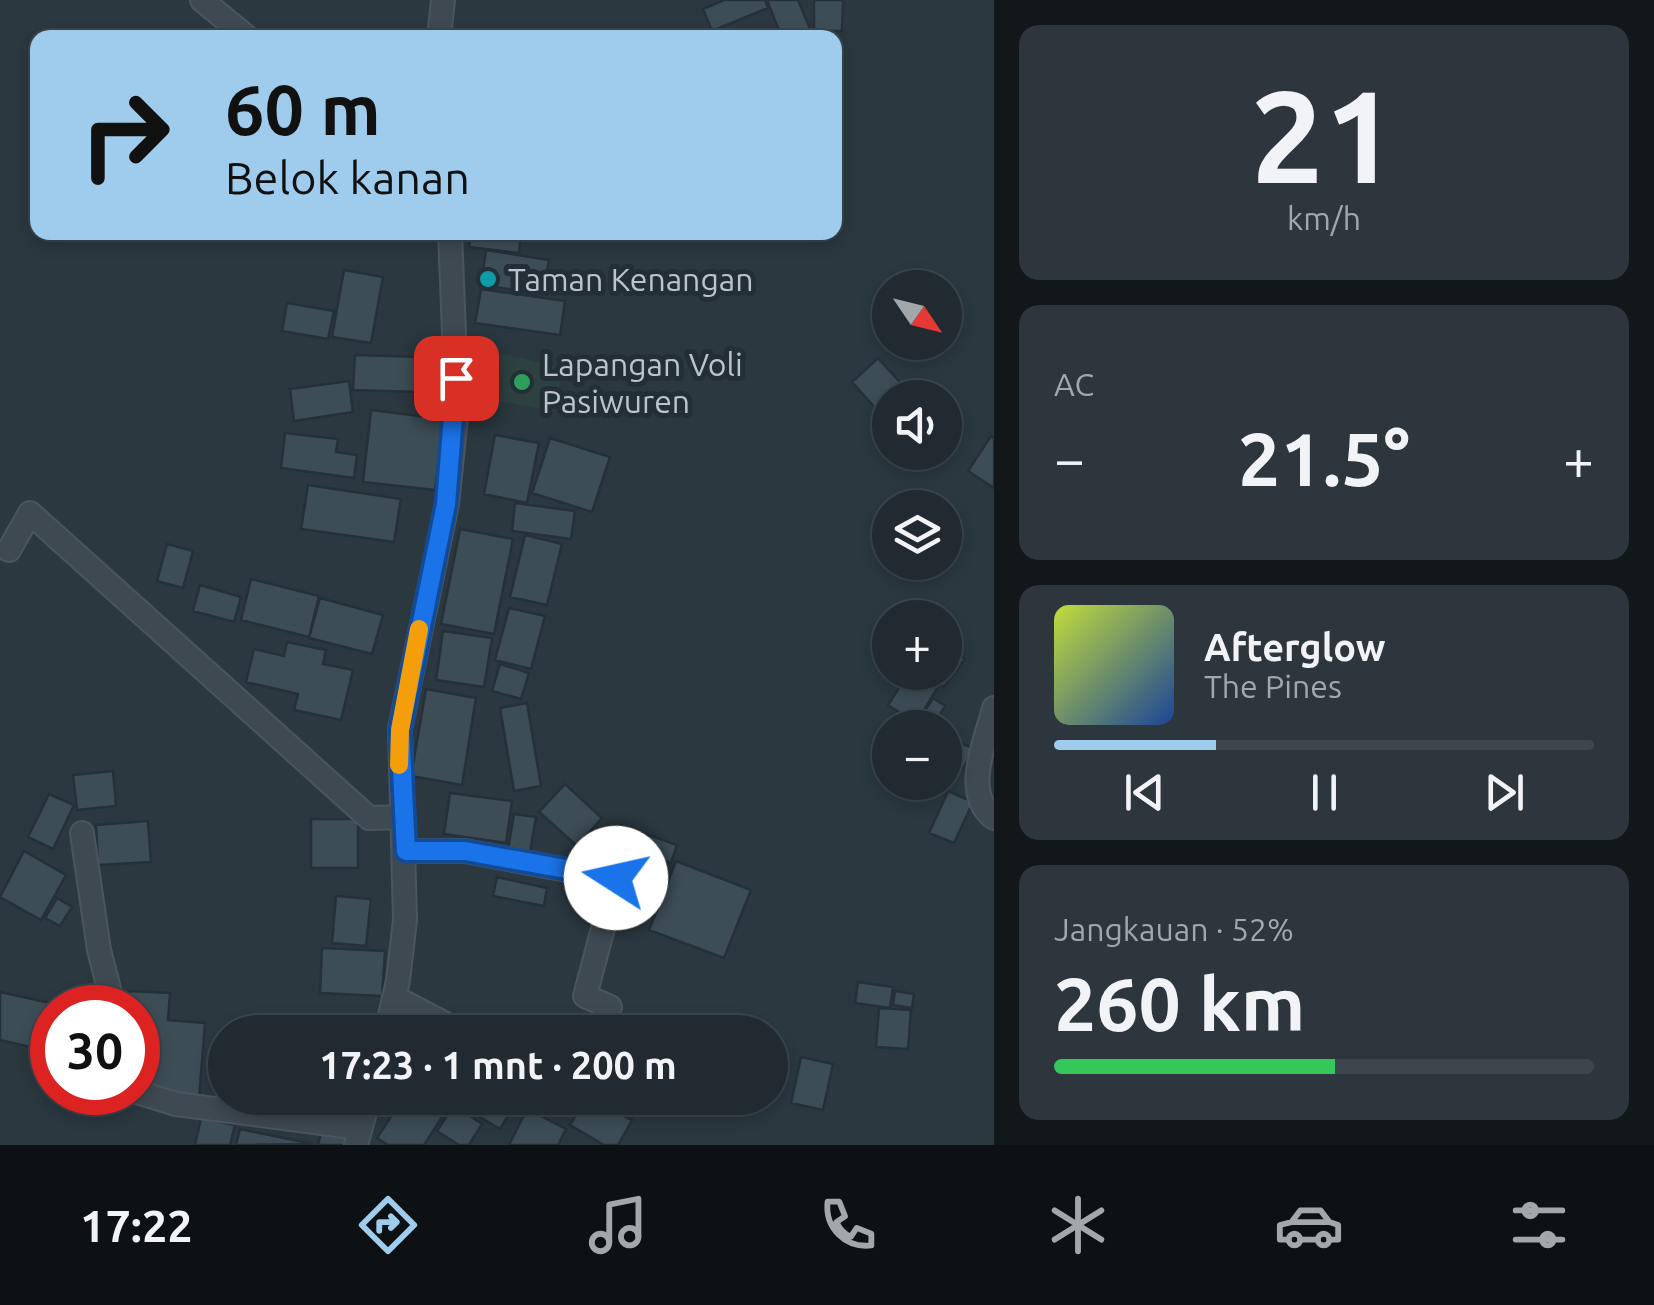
<!DOCTYPE html>
<html lang="id">
<meta charset="utf-8">
<style>
body{margin:0;font-family:Ubuntu,sans-serif;background:#2d363c;color:#f1f3f6;height:100vh;display:flex;flex-direction:column;font-size:38px;white-space:nowrap}
*{box-sizing:border-box;margin:0}
p{font-size:32px;color:#a2a7ab}
.icon{flex:none;width:55px;height:55px;fill:none;stroke:currentColor;stroke-width:2;stroke-linecap:round;stroke-linejoin:round}
.map{position:relative;flex:1;overflow:hidden}
.panel{display:flex;flex-direction:column;gap:25px;padding:25px;background:#12171a;width:660px}
.panel>*{flex:none}
.hud{position:absolute;left:30px;top:30px;width:812px;height:210px;border-radius:20px;box-shadow:0 5px 15px #0003,0 0 0 2px #3d464c;background:#9fcbec;color:#111;overflow:hidden}
.needle{width:65px;rotate:125deg}
.buttons{position:absolute;left:872px;top:270px;display:grid;gap:20px}
.buttons a{display:grid;place-items:center;width:90px;height:90px;border-radius:50%;background:#202a30;box-shadow:0 5px 15px #0003,0 0 0 2px #3d464c;font-size:50px}
.speed{position:absolute;left:30px;top:985px;display:flex;gap:20px;font-size:50px;font-weight:700;text-align:center}
.speed>*{display:grid;place-content:center;width:130px;height:130px;border-radius:50%;background:#202a30;box-shadow:0 5px 15px #0003,0 0 0 2px #3d464c;line-height:1}
.speed .limit{border:15px solid #d22;background:#fff;color:#111}
.pin{position:absolute;display:grid;place-items:center;width:85px;height:85px;color:#fff;margin:-42px;border-radius:20px;box-shadow:0 5px 15px #0006}
.me{position:absolute;width:110px;margin:-55px;rotate:280deg;stroke-linejoin:round;filter:drop-shadow(0 0 8px #0008)}
.turn{display:flex;align-items:center;gap:35px;height:210px;padding:0 30px;font-size:45px}
.turn .icon{width:130px;height:130px;stroke-width:2.5}
.turn b{display:block;font-size:70px;line-height:85px}
.big{font-size:75px;font-weight:700;line-height:1.1}
.panel .widget{flex:1;display:flex;flex-direction:column;justify-content:center;gap:15px;min-width:0;padding:0 35px;border-radius:20px;background:#2d363c}
.panel .dial{align-items:center;gap:0}
.dial b{font-size:130px;line-height:1}
.song{display:flex;align-items:center;gap:30px}
.cover{width:120px;height:120px;border-radius:15px;background:linear-gradient(135deg,hsl(70 70% 55%),hsl(220 70% 35%))}
.played{height:10px;border-radius:5px;background:linear-gradient(90deg,#9fcbec 30%,#3d464c 30%)}
.keys{display:flex;justify-content:space-around;direction:ltr}
.heat{display:flex;justify-content:space-between;align-items:center;font-size:55px;direction:ltr}
.charge{height:15px;border-radius:8px;background:linear-gradient(90deg,#34c759 52%,#3d464c 0)}
.trip{position:absolute;left:208px;top:1015px;width:580px;height:100px;border-radius:50px;background:#202a30;box-shadow:0 5px 15px #0003,0 0 0 2px #3d464c;font-weight:700;line-height:100px;text-align:center}
.tab-bar{display:flex;height:160px;justify-content:space-around;align-items:center;background:#0d1113;color:#a2a7ab}
.tab-bar .icon{width:70px;height:70px}
.tab-bar .active{color:#9fcbec}
.tab-bar b{font-size:45px;color:#f1f3f6}
main{display:flex;flex:1;min-height:0}
.map>svg:first-child{display:block}
.green{fill:#2d4140}
.building{fill:#3d4d56;stroke:#253038;stroke-width:2.5}
.lines{fill:none;stroke-linecap:round;stroke-linejoin:round}
.minor-casing{stroke:#4b555d;stroke-width:26}
.minor{stroke:#3f4951;stroke-width:22}
.route-casing{stroke:#114b97;stroke-width:25}
.route{stroke:#1a73e8;stroke-width:18}
.slow{stroke:#f59e0b;stroke-width:18}
.culture-dot{fill:#0f9aa8;stroke:#232e36;stroke-width:4}
.leisure-dot{fill:#2e9e5b;stroke:#232e36;stroke-width:4}
.labels{text-anchor:middle;dominant-baseline:central;stroke-width:10;stroke-linejoin:round;paint-order:stroke}
.poi-label{font-size:32px;fill:#bcc4cb;stroke:#232e36;text-anchor:start}
</style>
<main>
<div class="map">
<svg width="994" height="1145" viewBox="0 0 994 1145">
<rect width="100%" height="100%" fill="#2b3840"/>
<path class="green" d="M488 350 563 368 554 412 481 397Z"/>
<path class="building" d="M724 0H765L768 8 712 31 703 9Z
M767 0H798L814 38H782Z
M814 0H843L842 31H814Z
M471 232H521L519 253 469 247Z
M486 250 549 260 543 294 481 285Z
M344 270 383 277 371 343 332 337Z
M481 289 565 301 560 335 475 323Z
M287 303 334 311 328 339 282 331Z
M355 355 422 357 420 392 353 390Z
M878 358 904 387 878 411 852 382Z
M349 381 353 412 294 421 290 389Z
M371 410 444 419 435 490 363 482Z
M285 433 338 439 336 452 357 455 354 478 281 468Z
M495 435 539 443 527 503 484 494Z
M991 436 994 438V488L968 471Z
M550 438 610 457 592 512 532 493Z
M308 485 401 499 394 542 301 529Z
M515 503 575 511 571 539 512 531Z
M460 529 513 539 494 634 441 624Z
M525 535 562 544 547 605 510 597Z
M167 544 193 551 183 588 157 581Z
M251 579 319 596 309 637 241 620Z
M200 585 241 597 234 622 193 611Z
M320 598 383 615 372 654 309 638Z
M509 608 545 616 531 669 495 660Z
M443 631 492 638 484 687 436 680Z
M287 642 326 650 323 664 353 670 341 720 294 710 298 694 246 682 254 649 284 656Z
M945 644 965 659 944 687 924 672H945Z
M500 664 529 673 521 699 492 691Z
M909 672 938 687 916 723 888 705Z
M426 689 476 698 462 785 411 776Z
M933 698 945 706 932 728H926L918 722Z
M527 703 541 786 514 791 500 708Z
M945 737 973 748 964 768 945 761Z
M113 771 116 806 77 810 73 775Z
M565 784 602 818 577 846 539 812Z
M948 791 973 802 954 843 929 833Z
M450 793 512 801 506 843 444 834Z
M49 794 74 805 53 849 28 837Z
M514 814 536 817 530 853 508 850Z
M311 819H358V868H311Z
M148 821 151 862 98 865 96 825Z
M646 834 677 845 671 863 640 853Z
M24 851 66 875 41 920 0 897Z
M676 861 751 890 724 958 649 930Z
M497 877 547 888 544 906 493 896Z
M336 896 371 899 366 946 332 943Z
M57 898 72 907 60 926 45 918Z
M322 948 385 951 382 996 320 993Z
M858 982 893 987 890 1008 855 1003Z
M129 991 170 993 168 1020 205 1023 199 1099 144 1095 147 1051 138 1050V1008H128Z
M895 991 914 994 912 1008 893 1005Z
M0 992 50 1003 39 1049 0 1040Z
M879 1008 911 1010 908 1049 876 1047Z
M322 1015 356 1020 357 1032H300L301 1026 320 1029Z
M215 1048H225V1074L213 1073Z
M801 1057 833 1064 823 1110 791 1103Z
M261 1098H340L338 1116 260 1105Z
M403 1098H411L442 1117 424 1145H388L377 1138Z
M418 1098H471L464 1109 454 1103 446 1116Z
M479 1098H507L516 1103 500 1129 470 1111Z
M586 1098 632 1120 618 1145H604L570 1125Z
M617 1098H643L633 1117 613 1106Z
M454 1105 482 1124 469 1145H459L437 1131Z
M527 1109 566 1129 558 1145H509Z
M201 1118 235 1125 230 1145H195Z
M322 1128 352 1135 350 1145H318Z
M240 1129 313 1144 236 1145Z"/>
<g class="lines">
<g class="minor-casing">
<path id="minor" d="M202 0 248 38
M439 38 443 0
M9 550 30 513 369 818 402 817
M994 708C986 741 961 793 994 818
M82 833 99 950 114 1008
M405 851H465L616 879 585 996 610 1007 596 1032
M394 997 461 1032
M386 1032 398 981 405 920 400 729 447 504 457 409 450 232
M137 1092 176 1104 360 1128
M356 1145 369 1098"/>
</g>
<use href="#minor" class="minor"/>
</g>
<g class="lines">
<g class="route-casing">
<path id="route" d="M456 378 446 504 400 730 406 851H465L616 878"/>
</g>
<use href="#route" class="route"/>
<path class="slow" d="M399 765 400 730 419 629"/>
</g>
<circle class="culture-dot" cx="488" cy="279" r="10"/>
<circle class="leisure-dot" cx="522" cy="382" r="10"/>
<g class="labels">
<g class="poi-label">
<text x="508" y="279">Taman Kenangan</text>
<text x="542" y="364">Lapangan Voli<tspan x="542" dy="37">Pasiwuren</tspan></text>
</g>
</g>
</svg>
<div class="buttons">
<a><svg class="needle" viewBox="-14 -14 28 28"><path d="M0-13l5 13h-10z" fill="#e53935"/><path d="M0 13l5-13h-10z" fill="#a2a7ab"/></svg></a>
<a><svg class="icon" aria-label="sound" viewBox="0 0 24 24"><path d="M4 9h4l5-4v14l-5-4H4zM17 9q2 3 0 6"/></svg></a>
<a><svg class="icon" aria-label="layers" viewBox="0 0 24 24"><path d="M12 4l9 5-9 5-9-5zM3 14l9 5 9-5"/></svg></a>
<a>+</a>
<a>−</a>
</div>
<div class="speed"><div class="limit">30</div></div>
<div class="pin" style="left:456px;top:378px;background:#d93025"><svg class="icon" aria-label="arrive" viewBox="0 0 24 24"><path d="M6 21V4h12l-3 4 3 4H6"/></svg></div>
<svg class="me" style="left:616px;top:878px" viewBox="-20 -20 40 40"><circle r="19" fill="#fff"/><path d="M0-13L10 11 0 6-10 11z" fill="#1a73e8"/></svg>
<div class="trip">17:23 · 1 mnt · 200 m</div>
<div class="hud">
<div class="turn"><svg class="icon" aria-label="right" viewBox="0 0 24 24"><path d="M7 20v-9h11M14 6l5 5-5 5"/></svg><div><b>60 m</b>Belok kanan</div></div>
</div>
</div>
<section class="panel">
<div class="widget dial"><b>21</b><p>km/h</p></div>
<div class="widget"><p>AC</p>
<div class="heat"><a>−</a><b class="big">21.5°</b><a>+</a></div>
</div>
<div class="widget">
<div class="song"><i class="cover"></i><div><b>Afterglow</b><p>The Pines</p></div></div>
<div class="played"></div>
<div class="keys"><svg class="icon" aria-label="previous" viewBox="0 0 24 24"><path d="M18 5L8 12l10 7zM5 5v14"/></svg><svg class="icon" aria-label="pause" viewBox="0 0 24 24"><path d="M8 5v14M16 5v14"/></svg><svg class="icon" aria-label="next" viewBox="0 0 24 24"><path d="M6 5l10 7-10 7zM19 5v14"/></svg></div>
</div>
<div class="widget"><p>Jangkauan · 52%</p><b class="big">260 km</b><div class="charge"></div></div>
</section>
</main>
<nav class="tab-bar">
<b>17:22</b>
<svg class="icon active" aria-label="directions" viewBox="0 0 24 24"><path d="M12 3l9 9-9 9-9-9zM9 14v-3h6M13 9l2 2-2 2"/></svg>
<svg class="icon" aria-label="music" viewBox="0 0 24 24"><path d="M9 18V5l10-2v13"/><circle cx="6" cy="18" r="3"/><circle cx="16" cy="16" r="3"/></svg>
<svg class="icon" aria-label="phone" viewBox="0 0 24 24"><path d="M5 4h4l2 5-3 2q2 4 5 5l2-3 5 2v4C11 20 4 13 5 4z"/></svg>
<svg class="icon" aria-label="climate" viewBox="0 0 24 24"><path d="M12 3v18M4 7l16 10M4 17L20 7"/></svg>
<svg class="icon" aria-label="car" viewBox="0 0 24 24"><path d="M5 17H2v-5l4-1 3-4h7l3 4 3 1v5h-3M9 17h6M6 11h13"/><circle cx="7" cy="17" r="2"/><circle cx="17" cy="17" r="2"/></svg>
<svg class="icon" aria-label="filters" viewBox="0 0 24 24"><path d="M4 7h16M4 17h16"/><circle cx="9" cy="7" r="2"/><circle cx="15" cy="17" r="2"/></svg>
</nav>
